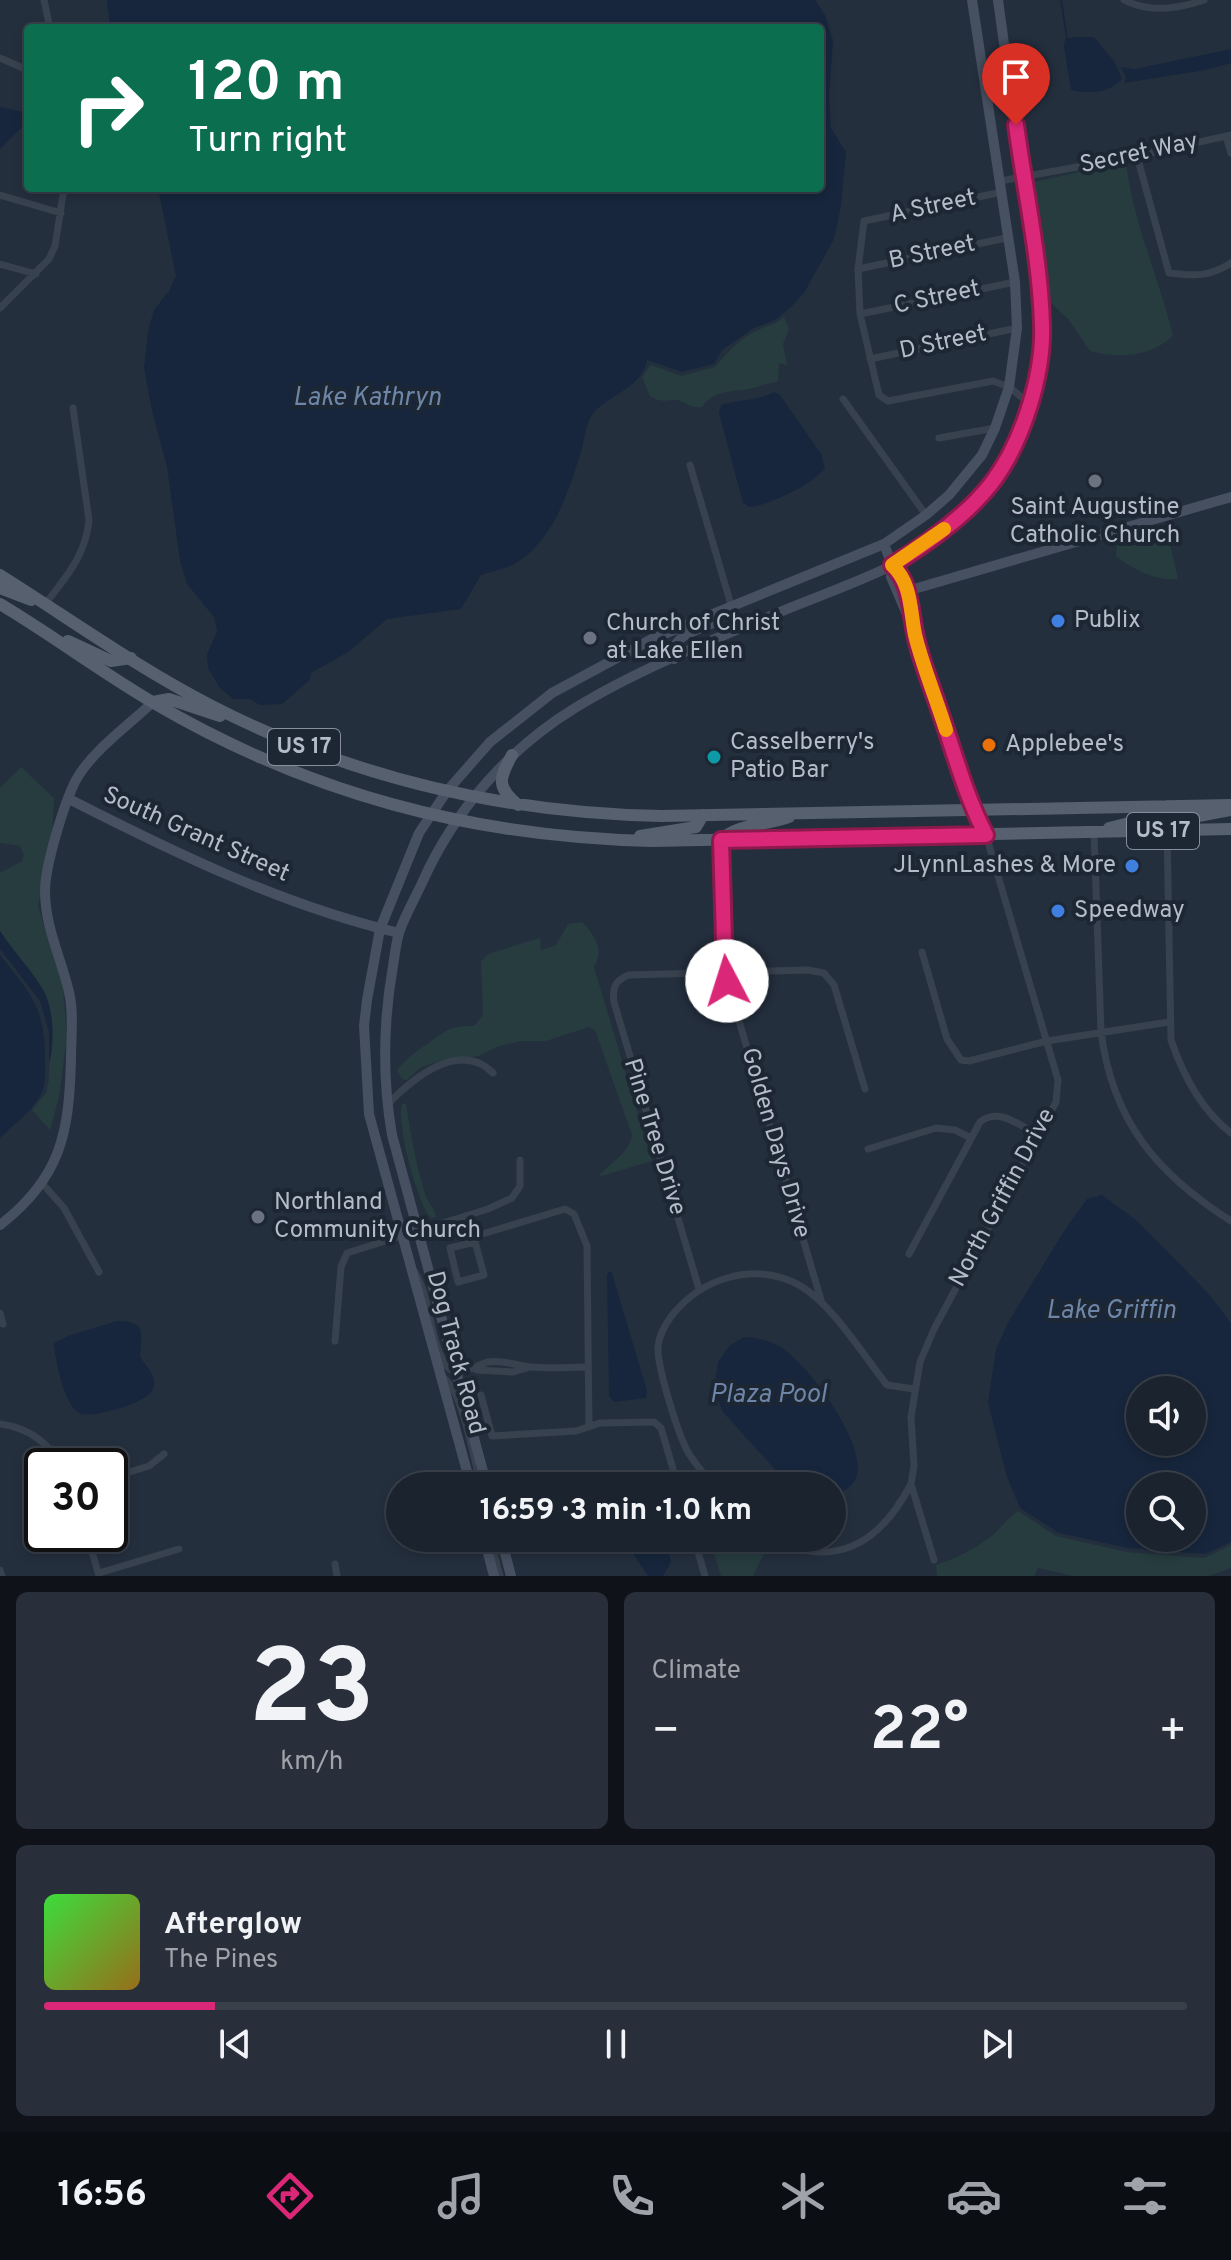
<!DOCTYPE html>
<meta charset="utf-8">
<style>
body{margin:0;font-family:Overpass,sans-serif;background:#282f3a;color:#f1f3f6;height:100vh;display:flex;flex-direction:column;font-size:30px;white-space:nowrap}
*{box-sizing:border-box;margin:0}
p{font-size:26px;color:#a0a4aa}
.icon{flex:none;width:44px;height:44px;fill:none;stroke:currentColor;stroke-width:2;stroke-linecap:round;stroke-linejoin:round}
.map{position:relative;height:1576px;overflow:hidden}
.details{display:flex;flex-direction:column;gap:16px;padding:16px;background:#0f1319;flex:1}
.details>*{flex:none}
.hud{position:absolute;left:24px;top:24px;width:800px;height:168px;border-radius:8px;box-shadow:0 4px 12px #0003,0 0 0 2px #39404a;background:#0b6e4f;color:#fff;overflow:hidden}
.fabs{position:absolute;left:1126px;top:1376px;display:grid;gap:16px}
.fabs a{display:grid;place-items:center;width:80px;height:80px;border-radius:50%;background:#1b232e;box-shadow:0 4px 12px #0003,0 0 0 2px #39404a;font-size:40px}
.speed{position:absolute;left:24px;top:1448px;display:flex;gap:16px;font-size:40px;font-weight:700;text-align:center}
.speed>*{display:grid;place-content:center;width:104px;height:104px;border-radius:50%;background:#1b232e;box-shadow:0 4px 12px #0003,0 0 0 2px #39404a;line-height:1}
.speed .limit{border:4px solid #111;border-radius:12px;background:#fff;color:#111}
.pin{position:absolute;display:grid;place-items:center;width:68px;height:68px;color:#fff;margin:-82px -34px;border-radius:50% 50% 50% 0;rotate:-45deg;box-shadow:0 0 8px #0007}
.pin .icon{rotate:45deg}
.me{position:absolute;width:88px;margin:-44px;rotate:355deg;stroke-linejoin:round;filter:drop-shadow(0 0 6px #0008)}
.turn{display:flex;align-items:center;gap:28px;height:168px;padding:0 32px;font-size:36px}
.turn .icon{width:104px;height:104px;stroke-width:2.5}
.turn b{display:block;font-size:56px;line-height:68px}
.big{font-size:60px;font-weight:700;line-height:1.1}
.details .widget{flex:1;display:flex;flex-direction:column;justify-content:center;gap:12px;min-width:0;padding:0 28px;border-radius:12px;background:#282f3a}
.details .dial{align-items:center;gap:0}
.dial b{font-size:104px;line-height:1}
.song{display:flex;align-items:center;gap:24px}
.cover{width:96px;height:96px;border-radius:12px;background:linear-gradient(135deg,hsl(120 70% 55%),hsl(40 70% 35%))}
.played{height:8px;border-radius:4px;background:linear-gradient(90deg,#db2777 15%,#39404a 15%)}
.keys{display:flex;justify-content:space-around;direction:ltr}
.heat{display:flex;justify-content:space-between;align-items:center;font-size:44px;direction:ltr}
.details .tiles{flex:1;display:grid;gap:16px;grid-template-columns:1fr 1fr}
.widget:last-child{grid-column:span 2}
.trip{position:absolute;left:386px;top:1472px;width:460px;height:80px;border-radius:40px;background:#1b232e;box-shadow:0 4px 12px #0003,0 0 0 2px #39404a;font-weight:700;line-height:80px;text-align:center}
.tabs{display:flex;height:128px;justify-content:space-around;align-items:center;background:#0b0e12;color:#a0a4aa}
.tabs .icon{width:56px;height:56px}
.tabs .on{color:#db2777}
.tabs b{font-size:36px;color:#f1f3f6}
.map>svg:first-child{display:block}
.green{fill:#263c3f}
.water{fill:#17263c;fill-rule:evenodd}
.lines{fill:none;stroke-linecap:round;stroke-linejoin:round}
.stream{stroke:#17263c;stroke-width:2}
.street{stroke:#38414e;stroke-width:7}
.secondary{stroke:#465061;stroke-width:10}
.primary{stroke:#56606e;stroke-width:12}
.route-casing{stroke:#8e194d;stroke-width:20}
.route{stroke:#db2777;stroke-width:14}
.slow{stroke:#f59e0b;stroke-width:14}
.worship-dot{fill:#6b7280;stroke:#1d2633;stroke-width:3}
.shop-dot{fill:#3f7fe0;stroke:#1d2633;stroke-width:3}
.food-dot{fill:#e8710a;stroke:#1d2633;stroke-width:3}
.culture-dot{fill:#0f9aa8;stroke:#1d2633;stroke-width:3}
.labels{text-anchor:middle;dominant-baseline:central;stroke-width:8;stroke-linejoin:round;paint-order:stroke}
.shield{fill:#1d2633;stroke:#878f9c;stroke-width:2}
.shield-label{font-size:22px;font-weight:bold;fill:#b4bcc9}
.street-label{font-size:24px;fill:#b4bcc9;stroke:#1d2633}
.poi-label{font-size:24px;fill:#b4bcc9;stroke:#1d2633;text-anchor:start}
.water-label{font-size:26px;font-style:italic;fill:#6d86a8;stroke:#1d2633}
</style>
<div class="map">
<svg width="1231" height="1576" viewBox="0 0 1231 1576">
<rect width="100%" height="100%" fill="#242f3e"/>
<path class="green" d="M1126 162C1133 223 1159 277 1173 336 1150 357 1119 359 1090 351L1069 320 1051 303 1033 182Z
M784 317 789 329 783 344 787 365 779 363 778 381 775 382C764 384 753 389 742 390 726 392 713 392 702 407 690 409 686 401 676 400 665 400 660 403 650 396L642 377 651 365 681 376 715 367C726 354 738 340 754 332 765 326 775 325 784 317Z
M1166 526 1178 579C1156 581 1133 570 1116 556L1117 539Z
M21 767 54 798 52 839 38 906 63 987 67 1037 59 1097 50 1130 32 1110 46 1093 49 1079V1063L52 1050 49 1009 0 931V873L22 861 24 855 20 846 0 843V788Z
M582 922C595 935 604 949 594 967L652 1161 598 1177C609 1163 630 1153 632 1135L595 1030 589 1027 546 1041H521L499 1046 478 1056 433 1063 420 1068 407 1080 402 1079 397 1070C406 1059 415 1052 427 1044 446 1031 449 1025 474 1026L483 1015 481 962 488 954 540 938 541 950 556 945 568 924Z
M402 1104H406C411 1135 416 1164 425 1194 428 1203 435 1208 436 1217L431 1218C417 1203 396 1122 402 1104Z
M1018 1511 1056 1536 1127 1552 1204 1558 1231 1545V1568L1208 1576H1074L1038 1568 1034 1576H937L936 1565C955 1559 973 1550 989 1538 1000 1530 1006 1519 1018 1511Z
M709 1538H755L768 1546 753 1576H721Z"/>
<path class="water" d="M107 0H815L825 15 833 41 829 96 831 128 846 152 841 206 834 239 804 293 793 305 775 320 752 329 722 350 714 364 682 372 647 360C643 386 611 395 595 411 585 422 585 439 581 452 568 493 554 539 516 563 506 569 492 571 481 575L461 609 387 619 348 652 311 673 310 680 282 704 260 705 250 699H233L219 687 208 668 207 655 217 631 214 617 187 584 180 561 167 467 152 411 144 368 148 331 154 310 169 291 176 276 159 193 153 188H820V28H110Z
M1074 37H1094L1114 61 1122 79C1108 94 1090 94 1071 90L1064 47 1065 39Z
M1231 49V63L1206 70 1124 83 1126 78 1121 67 1135 69Z
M0 107 28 113V135L22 127 0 149Z
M774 392 780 395 821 454 825 468C814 484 769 505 750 507L743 503 719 413 721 405C740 399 757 401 774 392Z
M0 931C13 951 30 968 42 988 54 1007 55 1042 49 1063V1032L40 1001 0 949Z
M0 955C32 996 45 1006 45 1061 45 1071 46 1082 42 1092 35 1109 13 1125 0 1138Z
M1102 1195 1136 1220 1208 1293 1231 1323V1542L1205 1554 1128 1548 1059 1533 1020 1508 1007 1477 988 1403 996 1349 1009 1321 1064 1231 1087 1199ZM1140 1390H1192V1442H1140ZM1140 1486H1192V1538H1140Z
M609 1271 612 1273 647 1391 646 1398 614 1402 609 1396 607 1275Z
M117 1321C146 1321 142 1333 140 1356 145 1368 158 1373 153 1389 150 1402 90 1420 79 1413 64 1405 55 1359 54 1343L68 1336Z
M744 1337C758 1338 773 1341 785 1350 810 1368 869 1446 856 1478 852 1488 842 1492 832 1496V1486H790L723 1412 720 1405 715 1383 718 1362 729 1346Z
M623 1538H665L671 1562 663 1576H648Z"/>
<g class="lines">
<path class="stream" d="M1061 0 1067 38"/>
<path class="street" d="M44 0 50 28
M1124 0C1149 13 1178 9 1204 0
M0 58 23 68H28
M1226 136 1231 153
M1137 156 1169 273C1193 276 1210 277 1231 263
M1000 181 1137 156 1231 135
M1002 192 864 221 858 269 860 314 879 395 888 401 993 381 1009 387 1030 404
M0 195 61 213
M0 264 36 274
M858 269 1006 238
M0 308 49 259 55 246 64 188
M860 314 1015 282
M870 359 1017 328
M843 399 926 515
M939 438 995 428
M690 465 732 608
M46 603C66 577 86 555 89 520L73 408
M1167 831 1171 1040C1183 1075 1201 1110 1231 1133
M1094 832 1101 1031C1112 1121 1157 1174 1231 1221
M721 840 725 973 821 1300
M922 952 947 1039 961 1060 969 1061 1047 1041 1169 1022
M387 1105C412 1079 459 1039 493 1073
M868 1149 936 1128 955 1130 971 1138
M42 1183 64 1208 99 1272
M475 1242 484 1275 458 1282 450 1248 475 1242 479 1235 565 1209 574 1214 587 1246 589 1427
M909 1254 980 1122C998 1107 1019 1125 1037 1134
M415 1272C431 1300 429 1336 444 1362 455 1382 473 1366 488 1362 503 1359 517 1366 531 1367 550 1369 570 1367 588 1367
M699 1289 614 1002C612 988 615 980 629 975L808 970 824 973 834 985 865 1089
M0 1313 3 1324
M335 1341 341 1267 347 1253 488 1209 512 1198 520 1186V1160
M477 1370 513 1372 527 1368
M441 1376C463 1388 474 1461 481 1486
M481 1395 492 1436 576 1431 600 1423 654 1422 661 1428 678 1486
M0 1424C29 1428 47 1442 63 1466
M110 1478 149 1466 164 1454
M714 1486C705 1475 695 1464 688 1452 678 1434 657 1367 658 1347 659 1335 666 1323 673 1314 702 1279 750 1263 793 1282 830 1299 862 1354 887 1385L914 1389
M87 1534 99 1576
M694 1538 705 1576
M769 1538C835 1570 879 1545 911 1484
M488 1546 495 1557 500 1576
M934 1560 911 1484 914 1466 911 1417 920 1362 934 1329 1056 1102 1058 1080 986 835
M335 1564 337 1576
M0 1570 2 1576
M99 1573 179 1549"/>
<path class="secondary" d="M884 544 892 565 901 573 914 623
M892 565 891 577 915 633 973 810 986 835
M907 591 1231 497
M674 659C669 635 698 630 716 622
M69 799C175 853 282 905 399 933
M0 1225C62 1177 69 1132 71 1059 71 1037 74 1013 69 992 61 958 45 927 45 891 45 866 64 803 76 780 91 752 130 724 153 702
M471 1486 369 1114 364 1026 367 1000 380 929 419 833 447 791 490 742 552 693 652 639 884 544 926 515 949 495 982 455 995 428 1009 387 1017 328 1015 282 972 0
M487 1486 392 1135C382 1077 383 1023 393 966 395 954 396 941 400 930 406 914 415 898 422 883 454 811 508 749 575 708 635 671 710 641 775 614 813 598 854 584 891 566 947 538 1003 482 1023 423 1054 334 1036 265 1023 175 1014 117 1006 58 998 0
M484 1538 494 1576
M501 1538 511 1576"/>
<path class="primary" d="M0 575C70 619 138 668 212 706 352 778 505 813 662 816L1231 805
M0 588 31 600
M0 604C52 635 101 672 154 703 309 794 472 837 652 841L1231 829
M68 641 111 661 131 658
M153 702 169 699 220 716
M512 755C499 779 496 786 518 805
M1109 828 1158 816 1168 806
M1167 831 1177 820 1231 810
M640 836 696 827 703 815
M721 840C738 823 766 826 789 817"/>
</g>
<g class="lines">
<g class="route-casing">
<path id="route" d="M727 981 725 973 721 840 986 835C965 795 954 751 939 709 931 684 920 659 915 633 910 610 911 583 892 565 928 543 965 517 991 484 1022 444 1044 375 1042 324 1040 258 1025 191 1016 125"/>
</g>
<use href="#route" class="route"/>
<path class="slow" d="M944 529 892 565C912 583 910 611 915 635 923 667 936 698 946 730"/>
</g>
<g class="worship-dot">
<circle cx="1095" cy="481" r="8"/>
<circle cx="590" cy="638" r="8"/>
<circle cx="258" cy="1217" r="8"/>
</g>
<g class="shop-dot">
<circle cx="1058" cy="621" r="8"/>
<circle cx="1132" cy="866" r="8"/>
<circle cx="1058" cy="911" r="8"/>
</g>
<circle class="food-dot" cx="989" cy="745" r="8"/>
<circle class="culture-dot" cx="714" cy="757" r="8"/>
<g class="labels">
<g class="shield">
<rect x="268" y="729" width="72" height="36" rx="6"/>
<rect x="1127" y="813" width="72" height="36" rx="6"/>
</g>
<g class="shield-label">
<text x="304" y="747">US 17</text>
<text x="1163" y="831">US 17</text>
</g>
<g class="street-label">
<text transform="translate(1139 154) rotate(-12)">Secret Way</text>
<text transform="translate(933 207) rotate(-12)">A Street</text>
<text transform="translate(932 253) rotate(-12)">B Street</text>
<text transform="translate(937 298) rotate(-12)">C Street</text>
<text transform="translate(943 343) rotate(-12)">D Street</text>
<text transform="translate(196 835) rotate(24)">South Grant Street</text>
<text transform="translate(654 1137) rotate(73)">Pine Tree Drive</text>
<text transform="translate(775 1143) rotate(74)">Golden Days Drive</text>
<text transform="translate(1003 1198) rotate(-62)">North Griffin Drive</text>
<text transform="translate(455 1353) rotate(75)">Dog Track Road</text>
</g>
<g class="poi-label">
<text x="1095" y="508" text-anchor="middle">Saint Augustine<tspan x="1095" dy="28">Catholic Church</tspan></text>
<text x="1074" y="621">Publix</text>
<text x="606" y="624">Church of Christ<tspan x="606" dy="28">at Lake Ellen</tspan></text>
<text x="730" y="743">Casselberry's<tspan x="730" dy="28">Patio Bar</tspan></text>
<text x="1005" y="745">Applebee's</text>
<text x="1116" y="866" text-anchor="end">JLynnLashes &amp; More</text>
<text x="1074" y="911">Speedway</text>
<text x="274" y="1203">Northland<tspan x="274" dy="28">Community Church</tspan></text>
</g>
<g class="water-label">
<text x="367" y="398">Lake Kathryn</text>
<text x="1111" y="1311">Lake Griffin</text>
<text x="768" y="1395">Plaza Pool</text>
</g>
</g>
</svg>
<div class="fabs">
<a><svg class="icon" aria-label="sound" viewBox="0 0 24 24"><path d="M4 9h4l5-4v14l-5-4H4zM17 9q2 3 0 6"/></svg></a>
<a><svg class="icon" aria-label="search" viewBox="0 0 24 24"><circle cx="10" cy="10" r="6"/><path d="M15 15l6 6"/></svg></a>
</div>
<div class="speed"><div class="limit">30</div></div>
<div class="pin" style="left:1016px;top:125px;background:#d93025"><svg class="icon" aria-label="arrive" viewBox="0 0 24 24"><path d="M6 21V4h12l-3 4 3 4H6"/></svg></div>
<svg class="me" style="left:727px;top:981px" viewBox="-20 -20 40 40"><circle r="19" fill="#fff"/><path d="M0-13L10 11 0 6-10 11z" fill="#db2777"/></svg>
<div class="trip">16:59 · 3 min · 1.0 km</div>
<div class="hud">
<div class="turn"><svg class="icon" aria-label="right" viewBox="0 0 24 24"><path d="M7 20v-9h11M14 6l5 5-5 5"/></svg><div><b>120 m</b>Turn right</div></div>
</div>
</div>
<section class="details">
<div class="tiles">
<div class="widget dial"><b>23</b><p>km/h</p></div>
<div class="widget"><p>Climate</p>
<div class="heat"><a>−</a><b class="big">22°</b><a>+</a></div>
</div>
<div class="widget">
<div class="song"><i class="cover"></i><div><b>Afterglow</b><p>The Pines</p></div></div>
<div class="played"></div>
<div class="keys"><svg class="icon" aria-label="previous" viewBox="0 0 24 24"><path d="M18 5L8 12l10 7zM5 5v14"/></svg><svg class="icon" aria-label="pause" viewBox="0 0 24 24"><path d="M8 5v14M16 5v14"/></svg><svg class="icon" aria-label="next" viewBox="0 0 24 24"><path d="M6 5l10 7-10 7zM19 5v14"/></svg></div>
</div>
</div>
</section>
<nav class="tabs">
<b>16:56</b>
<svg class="icon on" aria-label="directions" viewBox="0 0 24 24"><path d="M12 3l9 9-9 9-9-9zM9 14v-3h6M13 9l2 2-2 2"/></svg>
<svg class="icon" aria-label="music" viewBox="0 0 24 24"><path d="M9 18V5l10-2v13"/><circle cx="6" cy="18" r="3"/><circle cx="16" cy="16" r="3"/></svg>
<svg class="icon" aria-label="phone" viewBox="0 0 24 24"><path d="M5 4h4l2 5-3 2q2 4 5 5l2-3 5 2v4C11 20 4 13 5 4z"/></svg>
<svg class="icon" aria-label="climate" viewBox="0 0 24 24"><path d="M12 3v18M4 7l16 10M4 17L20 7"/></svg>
<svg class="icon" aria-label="car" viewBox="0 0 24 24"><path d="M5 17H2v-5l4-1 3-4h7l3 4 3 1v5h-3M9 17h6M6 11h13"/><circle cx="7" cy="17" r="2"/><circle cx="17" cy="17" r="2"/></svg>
<svg class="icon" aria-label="filters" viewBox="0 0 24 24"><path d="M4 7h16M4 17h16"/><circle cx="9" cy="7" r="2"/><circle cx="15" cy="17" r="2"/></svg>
</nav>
